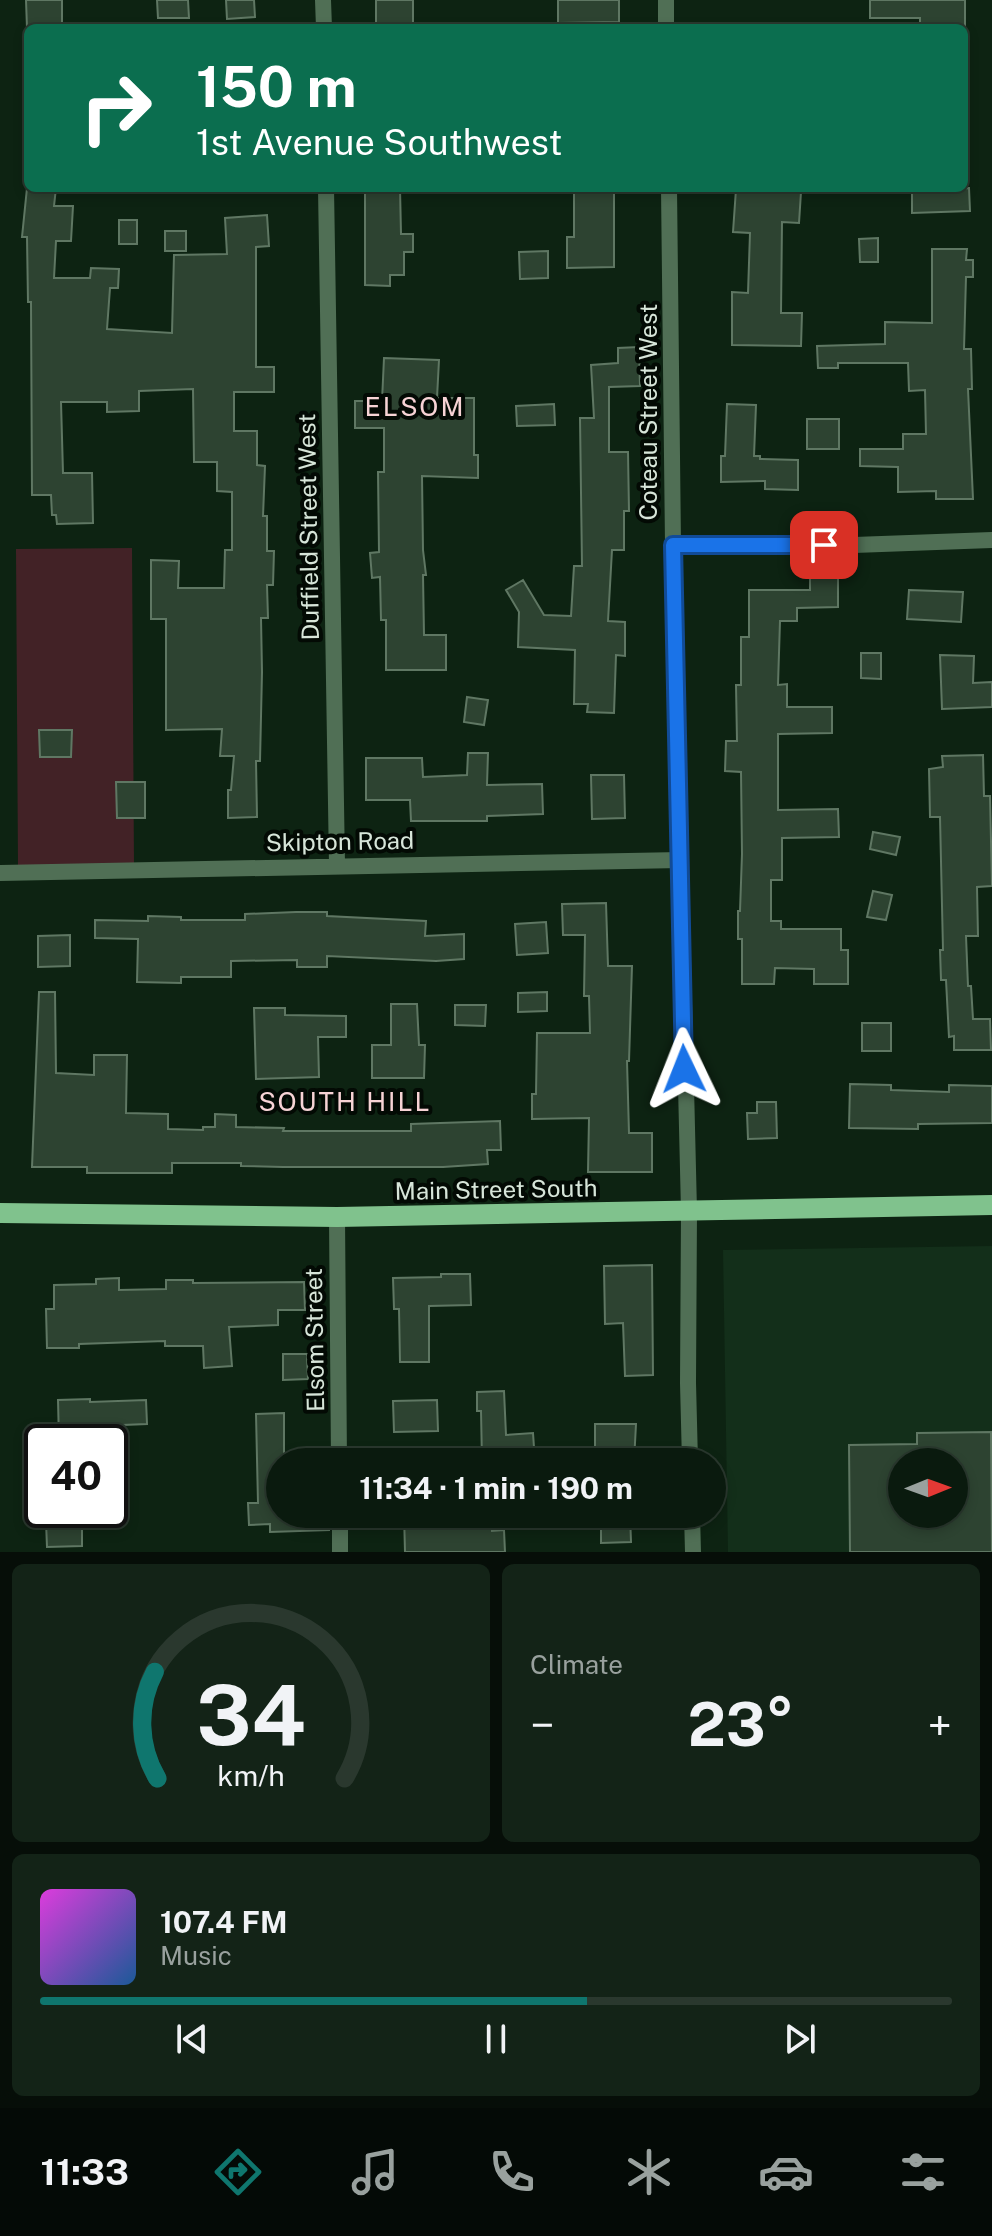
<!DOCTYPE html>
<meta charset="utf-8">
<style>
body{margin:0;font-family:"Public Sans",sans-serif;background:#132317;color:#f1f3f6;height:100vh;display:flex;flex-direction:column;font-size:30px;white-space:nowrap}
*{box-sizing:border-box;margin:0}
p{font-size:26px;color:#99a19e}
.icon{flex:none;width:44px;height:44px;fill:none;stroke:currentColor;stroke-width:2;stroke-linecap:round;stroke-linejoin:round}
.map{position:relative;height:1552px;overflow:hidden}
.drawer{display:flex;flex-direction:column;gap:12px;padding:12px;background:#060e08;flex:1}
.drawer>*{flex:none}
.banner{position:absolute;left:24px;top:24px;width:944px;height:168px;border-radius:12px;box-shadow:0 4px 12px #0003,0 0 0 2px #2a382e;background:#0b6e4f;color:#fff;overflow:hidden}
.needle{width:52px;rotate:89deg}
.controls{position:absolute;left:888px;top:1448px;display:grid;gap:16px}
.controls a{display:grid;place-items:center;width:80px;height:80px;border-radius:50%;background:#0a1a0e;box-shadow:0 4px 12px #0003,0 0 0 2px #2a382e;font-size:40px}
.speed{position:absolute;left:24px;top:1424px;display:flex;gap:16px;font-size:40px;font-weight:700;text-align:center}
.speed>*{display:grid;place-content:center;width:104px;height:104px;border-radius:50%;background:#0a1a0e;box-shadow:0 4px 12px #0003,0 0 0 2px #2a382e;line-height:1}
.speed .limit{border:4px solid #111;border-radius:12px;background:#fff;color:#111}
.pin{position:absolute;display:grid;place-items:center;width:68px;height:68px;color:#fff;margin:-34px;border-radius:16px;box-shadow:0 4px 12px #0006}
.me{position:absolute;width:88px;margin:-44px;rotate:358deg;stroke-linejoin:round;filter:drop-shadow(0 0 6px #0008)}
.turn{display:flex;align-items:center;gap:28px;height:168px;padding:0 40px;font-size:36px}
.turn .icon{width:104px;height:104px;stroke-width:2.5}
.turn b{display:block;font-size:56px;line-height:68px}
.big{font-size:60px;font-weight:700;line-height:1.1}
.drawer .tile{flex:1;display:flex;flex-direction:column;justify-content:center;gap:12px;min-width:0;padding:0 28px;border-radius:12px;background:#132317}
.drawer .dial{align-items:center;gap:0}
.dial svg{height:208px;overflow:visible;fill:none;stroke:#2a382e;stroke-width:7;stroke-linecap:round;text-anchor:middle}
.dial text{fill:#f1f3f6;stroke:none}
.song{display:flex;align-items:center;gap:24px}
.cover{width:96px;height:96px;border-radius:12px;background:linear-gradient(135deg,hsl(300 70% 55%),hsl(210 70% 35%))}
.played{height:8px;border-radius:4px;background:linear-gradient(90deg,#0f766e 60%,#2a382e 60%)}
.keys{display:flex;justify-content:space-around;direction:ltr}
.heat{display:flex;justify-content:space-between;align-items:center;font-size:44px;direction:ltr}
.drawer .tiles{flex:1;display:grid;gap:12px;grid-template-columns:1fr 1fr}
.tile:last-child{grid-column:span 2}
.trip{position:absolute;left:266px;top:1448px;width:460px;height:80px;border-radius:40px;background:#0a1a0e;box-shadow:0 4px 12px #0003,0 0 0 2px #2a382e;font-weight:700;line-height:80px;text-align:center}
.dock{display:flex;height:128px;justify-content:space-around;align-items:center;background:#040a06;color:#99a19e}
.dock .icon{width:56px;height:56px}
.dock .active{color:#0f766e}
.dock b{font-size:36px;color:#f1f3f6}
.map>svg:first-child{display:block}
.built{fill:#132f1a;fill-rule:evenodd}
.green{fill:#422226}
.building{fill:#2d4331;stroke:#5f7763;stroke-width:2;fill-rule:evenodd}
.lines{fill:none;stroke-linecap:round;stroke-linejoin:round}
.minor{stroke:#506f55;stroke-width:16}
.tertiary{stroke:#506f55;stroke-width:16}
.primary{stroke:#80c28d;stroke-width:20}
.route-casing{stroke:#114b97;stroke-width:20}
.route{stroke:#1a73e8;stroke-width:14}
.labels{text-anchor:middle;dominant-baseline:central;stroke-width:8;stroke-linejoin:round;paint-order:stroke}
.street-label{font-size:24px;fill:#d7e5d9;stroke:#030a04}
.neighbourhood-label{font-size:26px;letter-spacing:2px;fill:#f7d3d5;stroke:#030a04}
</style>
<div class="map">
<svg width="992" height="1552" viewBox="0 0 992 1552">
<rect width="100%" height="100%" fill="#0d2312"/>
<path class="built" d="M992 1246V1552H728L723 1250ZM902 1462H954V1514H902Z"/>
<path class="green" d="M132 548 134 866 18 867 16 549Z"/>
<path class="building" d="M26 0H62V28H27Z
M157 0H188L189 18H158Z
M226 0H254L255 17 227 19Z
M376 0H413V28H376Z
M558 0H619V22L558 23Z
M870 0H965V28H920V18H870Z
M27 188H56L54 206H73L71 241H56L54 278H90L91 268 119 269 118 288H110L107 329 172 333 174 255 227 254 225 218 267 215 269 246 256 247V367H274V392H234V431H257V465L265 466 263 516H267V551H274L273 585H267L268 618H261L262 672 260 761H256L257 817 228 818V790H231L234 756H220L222 729 166 730V619H151V560L179 561 178 588H224L225 550H232V492L217 491V462H194L193 389 139 391V411L107 412V402H61L63 473H92L93 523 57 524 56 515H52L51 495H32L31 302H28L27 237H22Z
M365 188H400L401 234H413V252H404V275H390V286L365 285Z
M969 188 970 211 912 213V189Z
M736 189 801 192 799 223 782 222 781 313H802L801 346 732 345V292L748 293 750 233 733 232Z
M574 192H614V267L567 268V237H574Z
M119 220H137V244H119Z
M165 231H186V251H165Z
M878 238V262H860L859 239Z
M932 249H967L966 260H973V277H966L964 349H971L972 389H968L973 499H936V491L898 492V467L860 466V449H903V434H926L925 390 909 391 908 363H838V368H818L817 346 885 344V322L932 323Z
M548 251V278L520 279 519 252Z
M639 347 640 386 609 387V452H628L629 511H624V550H612L608 621 625 622V656L616 655 614 713 587 712 588 704H574L575 650 518 647 519 612 506 590 523 580 544 615 571 616 574 566H582L580 418H594L591 365 618 363V348Z
M384 358 439 360 437 398H474V455H478V478L422 476 423 550 426 575H423L424 635H446V670H386V620H381L380 577 372 578 370 553 379 552 378 472H384V428H355V401H382Z
M554 404 555 425 517 426 516 406Z
M727 404 756 405 754 456H760V459L798 460V490L765 489V481L721 482V456H725Z
M807 419H839V449H807Z
M810 577H838V607L797 608V621H780L778 685 787 684V707H832V733L778 734V810L838 809 839 837 782 838V880H771V921H781V929H841V950H848V984H814V969L775 968 774 984H742V939H738V911H740L742 854 741 772 725 771 726 741H737L736 685H741V637H749V590H810Z
M909 590 963 592 961 622 907 619Z
M861 653H881V679L861 678Z
M940 655 974 656 973 683 992 682V707L942 709Z
M467 697 488 700 484 725 464 722Z
M39 730H72L71 757H40Z
M468 753H488L487 785 542 784 543 814 487 816V821H411L410 800H366V758H422L423 777 467 775Z
M983 755 984 796H990L992 886 977 887 978 936H966L968 986H971L973 1019H990L991 1050H954V1036L949 1037 946 980H941L940 950H943L940 817H930L929 769 943 767 942 756Z
M591 775H624L625 818 592 819Z
M116 782H145V818H117Z
M873 832 900 837 896 855 870 849Z
M873 891 892 895 886 920 867 917Z
M606 903 608 966H632L629 1061H627L629 1133H652V1172H588L589 1118 532 1119V1094H536L537 1033H590L589 996H584L585 935H563L562 904Z
M296 912H327V916L426 921 425 936 464 934V959L436 961 327 956V967H297V960L231 961V977H181V983L137 982 138 939 95 938V920L148 921V916L181 917V920H245V914Z
M546 922 548 953 517 955 515 924Z
M70 935V966L38 967V936Z
M39 992H55L56 1073 94 1075V1055H127L126 1113 168 1114V1129L203 1130V1127H215V1114L236 1115V1127L284 1128 283 1131H411V1124L500 1121 501 1150H487L488 1164 443 1167H283L241 1166V1163H172V1173H87V1167H32Z
M547 992V1011L518 1012V993Z
M391 1004H417L419 1045H425L424 1078H372V1045H391Z
M455 1005H486L485 1026 455 1025Z
M254 1008H285V1015L346 1016V1037H318L319 1077 256 1079Z
M862 1023H891V1051H862Z
M850 1084 891 1085V1090L949 1092V1085L992 1086V1123L918 1124V1129L849 1128Z
M757 1102H776L777 1138 748 1139 747 1113H757Z
M652 1265 653 1375 625 1376 623 1323 605 1324 604 1266Z
M441 1274H470L471 1305 429 1306V1362H400L399 1309H394L393 1278 441 1277Z
M119 1278V1290L166 1289V1280H193V1283L304 1282 305 1310H278V1325L229 1327 232 1366 204 1368 203 1346H165V1341L79 1344V1348H47L46 1309H54V1285L96 1284V1279Z
M283 1354H307L308 1379 283 1380Z
M504 1391 506 1435 533 1433 535 1462H482L481 1411H477V1392Z
M90 1399V1402L146 1400 147 1424 98 1426V1442H59L58 1400Z
M437 1400 438 1431 394 1432 393 1401Z
M284 1413V1462H280V1514H329V1530L270 1532V1524L249 1525 248 1503H258L256 1414Z
M595 1424H636L634 1462H595Z
M991 1432 992 1552H850L849 1445 917 1444V1433ZM902 1462H954V1514H902Z
M404 1514H491L492 1531 504 1530 505 1552H405Z
M601 1514H630L631 1542 601 1543Z
M82 1521V1546L47 1547 46 1522Z"/>
<g class="lines">
<path class="minor" d="M323 0 324 28
M326 188 337 865
M673 545H854L992 540
M0 873 681 860
M337 1217 339 1462
M340 1514V1552"/>
<path class="tertiary" d="M666 0V28
M669 188 673 545 689 1211 688 1383 690 1462
M692 1514 693 1552"/>
<path class="primary" d="M0 1213 337 1217 992 1205"/>
</g>
<g class="lines">
<g class="route-casing">
<path id="route" d="M684 1069 673 545H824"/>
</g>
<use href="#route" class="route"/>
</g>
<g class="labels">
<g class="street-label">
<text transform="translate(648 412) rotate(-90)">Coteau Street West</text>
<text transform="translate(308 527) rotate(-91)">Duffield Street West</text>
<text transform="translate(340 841) rotate(-1)">Skipton Road</text>
<text transform="translate(496 1189) rotate(-1)">Main Street South</text>
<text transform="translate(314 1340) rotate(-91)">Elsom Street</text>
</g>
<g class="neighbourhood-label">
<text x="415" y="406">ELSOM</text>
<text x="345" y="1101">SOUTH HILL</text>
</g>
</g>
</svg>
<div class="controls">
<a><svg class="needle" viewBox="-14 -14 28 28"><path d="M0-13l5 13h-10z" fill="#e53935"/><path d="M0 13l5-13h-10z" fill="#99a19e"/></svg></a>
</div>
<div class="speed"><div class="limit">40</div></div>
<div class="pin" style="left:824px;top:545px;background:#d93025"><svg class="icon" aria-label="arrive" viewBox="0 0 24 24"><path d="M6 21V4h12l-3 4 3 4H6"/></svg></div>
<svg class="me" style="left:684px;top:1069px" viewBox="-20 -20 40 40"><path d="M0-17L14 15 0 8-14 15z" fill="#1a73e8" stroke="#fff" stroke-width="4"/></svg>
<div class="trip">11:34 · 1 min · 190 m</div>
<div class="banner">
<div class="turn"><svg class="icon" aria-label="right" viewBox="0 0 24 24"><path d="M7 20v-9h11M14 6l5 5-5 5"/></svg><div><b>150 m</b>1st Avenue Southwest</div></div>
</div>
</div>
<section class="drawer">
<div class="tiles">
<div class="tile dial"><svg viewBox="0 0 100 80">
<path d="M14 69A42 42 0 1 1 86 69"/>
<path d="M14 69A42 42 0 0 1 13 28" stroke="#0f766e"/>
<text x="50" y="56" font-size="32" font-weight="700">34</text>
<text x="50" y="72" font-size="11">km/h</text>
</svg></div>
<div class="tile"><p>Climate</p>
<div class="heat"><a>−</a><b class="big">23°</b><a>+</a></div>
</div>
<div class="tile">
<div class="song"><i class="cover"></i><div><b>107.4 FM</b><p>Music</p></div></div>
<div class="played"></div>
<div class="keys"><svg class="icon" aria-label="previous" viewBox="0 0 24 24"><path d="M18 5L8 12l10 7zM5 5v14"/></svg><svg class="icon" aria-label="pause" viewBox="0 0 24 24"><path d="M8 5v14M16 5v14"/></svg><svg class="icon" aria-label="next" viewBox="0 0 24 24"><path d="M6 5l10 7-10 7zM19 5v14"/></svg></div>
</div>
</div>
</section>
<nav class="dock">
<b>11:33</b>
<svg class="icon active" aria-label="directions" viewBox="0 0 24 24"><path d="M12 3l9 9-9 9-9-9zM9 14v-3h6M13 9l2 2-2 2"/></svg>
<svg class="icon" aria-label="music" viewBox="0 0 24 24"><path d="M9 18V5l10-2v13"/><circle cx="6" cy="18" r="3"/><circle cx="16" cy="16" r="3"/></svg>
<svg class="icon" aria-label="phone" viewBox="0 0 24 24"><path d="M5 4h4l2 5-3 2q2 4 5 5l2-3 5 2v4C11 20 4 13 5 4z"/></svg>
<svg class="icon" aria-label="climate" viewBox="0 0 24 24"><path d="M12 3v18M4 7l16 10M4 17L20 7"/></svg>
<svg class="icon" aria-label="car" viewBox="0 0 24 24"><path d="M5 17H2v-5l4-1 3-4h7l3 4 3 1v5h-3M9 17h6M6 11h13"/><circle cx="7" cy="17" r="2"/><circle cx="17" cy="17" r="2"/></svg>
<svg class="icon" aria-label="filters" viewBox="0 0 24 24"><path d="M4 7h16M4 17h16"/><circle cx="9" cy="7" r="2"/><circle cx="15" cy="17" r="2"/></svg>
</nav>
